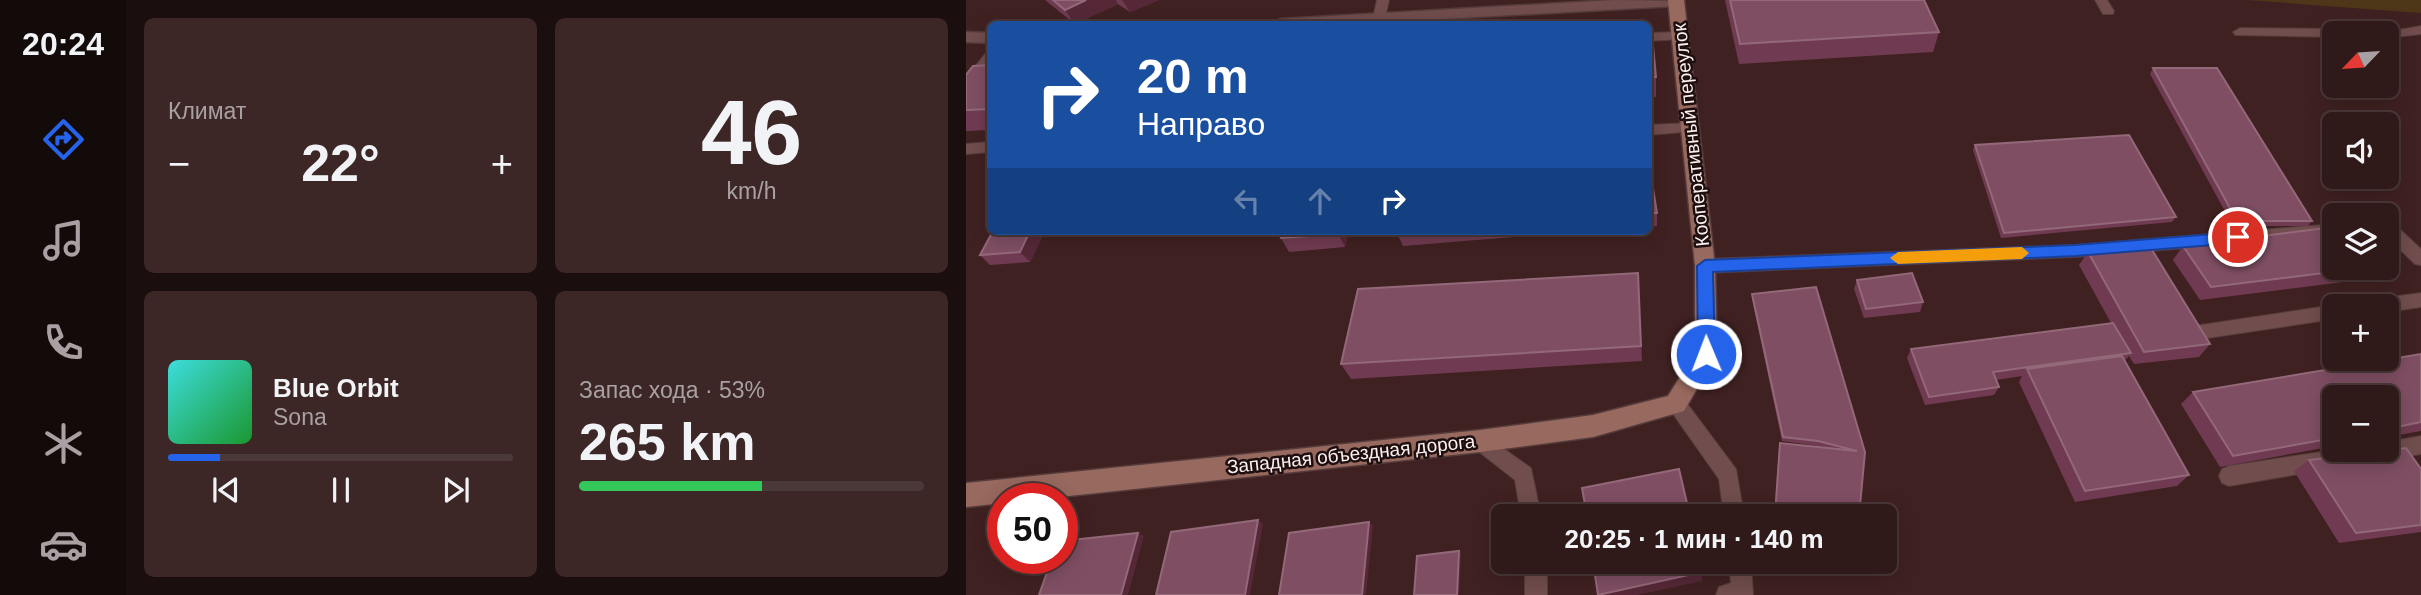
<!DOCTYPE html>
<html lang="ru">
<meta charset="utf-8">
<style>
body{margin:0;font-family:Helvetica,sans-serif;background:#3c2626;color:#f1f3f6;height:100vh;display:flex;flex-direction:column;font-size:26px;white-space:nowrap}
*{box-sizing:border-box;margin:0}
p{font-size:23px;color:#a8a0a2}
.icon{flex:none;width:38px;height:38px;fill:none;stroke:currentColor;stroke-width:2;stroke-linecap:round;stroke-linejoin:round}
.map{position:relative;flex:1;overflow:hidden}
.drawer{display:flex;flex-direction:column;gap:18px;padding:18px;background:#1a0e0e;width:840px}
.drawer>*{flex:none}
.hud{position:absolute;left:21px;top:21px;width:665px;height:214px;border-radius:10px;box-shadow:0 4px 18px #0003,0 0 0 2px #4b3838;background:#1a4fa0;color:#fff;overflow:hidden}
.needle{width:46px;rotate:245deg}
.controls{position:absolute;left:1356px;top:21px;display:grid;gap:14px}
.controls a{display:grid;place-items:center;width:77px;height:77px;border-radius:10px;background:#301919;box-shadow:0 4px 18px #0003,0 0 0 2px #4b3838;font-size:35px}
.speed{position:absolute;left:21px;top:483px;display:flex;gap:14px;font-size:35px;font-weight:700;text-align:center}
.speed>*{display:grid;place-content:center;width:91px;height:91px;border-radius:50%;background:#301919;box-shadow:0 4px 18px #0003,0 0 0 2px #4b3838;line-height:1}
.speed .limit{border:10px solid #d22;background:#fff;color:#111}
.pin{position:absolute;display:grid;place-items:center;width:60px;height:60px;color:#fff;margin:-30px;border:4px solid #fff;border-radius:50%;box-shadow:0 2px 7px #0007}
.me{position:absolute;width:77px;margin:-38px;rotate:359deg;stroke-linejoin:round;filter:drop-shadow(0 0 5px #0008)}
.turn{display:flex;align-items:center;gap:24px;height:147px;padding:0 35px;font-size:32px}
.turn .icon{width:91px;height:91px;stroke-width:2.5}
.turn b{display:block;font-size:49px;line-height:60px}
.lanes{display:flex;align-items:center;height:66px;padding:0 35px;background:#0003;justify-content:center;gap:35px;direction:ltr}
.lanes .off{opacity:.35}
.big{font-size:52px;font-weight:700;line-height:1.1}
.drawer .tile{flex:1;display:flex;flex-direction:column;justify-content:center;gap:10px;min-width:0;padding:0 24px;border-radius:10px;background:#3c2626}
.drawer .dial{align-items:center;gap:0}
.dial b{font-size:91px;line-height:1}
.song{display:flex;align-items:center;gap:21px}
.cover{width:84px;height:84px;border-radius:10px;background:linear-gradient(135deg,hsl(180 70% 55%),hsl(130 70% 35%))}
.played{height:7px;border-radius:4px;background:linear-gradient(90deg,#2563eb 15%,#4b3838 15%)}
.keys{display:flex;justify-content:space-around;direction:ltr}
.heat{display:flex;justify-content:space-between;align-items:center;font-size:38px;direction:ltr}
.charge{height:10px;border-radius:5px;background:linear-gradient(90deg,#34c759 53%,#4b3838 0)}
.drawer .tiles{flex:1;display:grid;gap:18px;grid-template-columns:repeat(2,1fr)}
.trip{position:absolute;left:525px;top:504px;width:406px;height:70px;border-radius:10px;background:#301919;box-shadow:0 4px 18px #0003,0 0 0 2px #4b3838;font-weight:700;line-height:70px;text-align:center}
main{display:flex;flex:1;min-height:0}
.tabs{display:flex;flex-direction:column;width:126px;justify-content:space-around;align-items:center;background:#130a0a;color:#a8a0a2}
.tabs .icon{width:49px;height:49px}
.tabs .on{color:#2563eb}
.tabs b{font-size:32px;color:#f1f3f6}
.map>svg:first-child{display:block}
.green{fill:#4e3618}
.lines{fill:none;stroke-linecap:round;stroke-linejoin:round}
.lane-casing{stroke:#553c3c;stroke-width:2}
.street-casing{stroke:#553c3c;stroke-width:3}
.secondary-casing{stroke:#553c3c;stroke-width:3}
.lane{fill:#714d4d;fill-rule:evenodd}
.street{fill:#714d4d;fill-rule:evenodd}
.secondary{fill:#98695e;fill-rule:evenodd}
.wall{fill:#703b52}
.shaded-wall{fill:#562837}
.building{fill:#7f4e63;stroke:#936879;stroke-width:2}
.route{fill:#2563eb;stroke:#184099;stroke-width:2}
.slow{fill:#f59e0b}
.labels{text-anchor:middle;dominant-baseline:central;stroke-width:5;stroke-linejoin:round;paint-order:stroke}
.street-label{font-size:19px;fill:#fdf0ef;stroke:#1d0f0f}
</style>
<main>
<nav class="tabs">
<b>20:24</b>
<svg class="icon on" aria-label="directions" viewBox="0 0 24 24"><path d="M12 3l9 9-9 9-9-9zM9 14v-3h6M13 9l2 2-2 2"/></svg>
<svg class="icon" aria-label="music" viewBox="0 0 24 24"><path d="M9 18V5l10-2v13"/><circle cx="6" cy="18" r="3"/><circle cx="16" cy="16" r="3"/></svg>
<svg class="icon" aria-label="phone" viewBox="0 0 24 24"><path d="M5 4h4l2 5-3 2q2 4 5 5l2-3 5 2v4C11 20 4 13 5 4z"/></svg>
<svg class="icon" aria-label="climate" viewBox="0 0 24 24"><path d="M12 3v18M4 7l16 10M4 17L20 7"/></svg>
<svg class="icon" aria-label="car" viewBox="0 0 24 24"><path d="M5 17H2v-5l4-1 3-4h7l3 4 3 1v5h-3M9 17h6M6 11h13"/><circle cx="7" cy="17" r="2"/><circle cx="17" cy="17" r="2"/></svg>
</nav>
<section class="drawer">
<div class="tiles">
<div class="tile"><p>Климат</p>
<div class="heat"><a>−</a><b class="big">22°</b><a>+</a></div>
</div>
<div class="tile dial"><b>46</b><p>km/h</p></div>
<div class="tile">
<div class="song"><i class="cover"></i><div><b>Blue Orbit</b><p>Sona</p></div></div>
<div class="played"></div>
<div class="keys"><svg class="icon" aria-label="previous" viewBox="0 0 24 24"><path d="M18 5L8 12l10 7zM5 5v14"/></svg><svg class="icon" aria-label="pause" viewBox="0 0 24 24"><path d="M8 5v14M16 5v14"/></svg><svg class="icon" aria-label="next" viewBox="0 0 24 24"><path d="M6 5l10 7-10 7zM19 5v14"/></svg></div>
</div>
<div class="tile"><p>Запас хода · 53%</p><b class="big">265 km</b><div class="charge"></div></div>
</div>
</section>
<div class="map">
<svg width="1455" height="595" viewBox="0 0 1455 595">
<rect width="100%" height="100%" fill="#402121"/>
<path class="green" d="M1281 0H1455V13Z"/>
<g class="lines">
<g class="lane-casing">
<path id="lane" d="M411 0H423L419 18 413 22 407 18Z
M1129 0H1141L1148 11 1147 14H1137Z
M1455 26V34L1421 38V33H1415Z
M1274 28 1371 29 1378 33H1368V37L1269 35 1267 32Z
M713 32 720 36 718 39 682 41V33Z
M24 53V66L5 91 0 93V78L19 54Z
M724 123 731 128 729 131 682 135V125Z
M24 142V152L0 154V144Z
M1421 221 1427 223 1455 249V265L1449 264 1421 237Z
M1368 224V236L1109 257 739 273 733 271 731 266 733 261 739 259 1109 245Z
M1455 293V307L1421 312V306H1401L1404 301 1410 299Z
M1368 305 1372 306H1368V319L1228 340 1222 338 1219 333 1222 328 1228 326Z
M710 396 717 398 770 469 778 516H758L753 479 700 404 703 398Z
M514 432 565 468 575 516H555L549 480 507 447 504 441 507 435Z
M1455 436V454L1407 462 1400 459 1397 453 1398 450H1421V442Z
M1362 451 1369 453 1372 460 1369 467 1362 469 1263 486 1256 483 1253 476 1256 469 1263 466Z
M559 562H581V595H559Z
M763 562H785L787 595H750L753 587 765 583Z"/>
</g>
<g class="street-casing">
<path id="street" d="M649 0 718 1 710 6 386 24H306L314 19Z
M0 32 24 33V43L0 42Z"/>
</g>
<g class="secondary-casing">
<path id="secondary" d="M702 0H718L749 266 751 354 718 411 627 437 514 452 75 499H37V503L0 507V483L514 430 627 415 702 396 729 353V266Z"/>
</g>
<use href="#lane" class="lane"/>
<use href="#street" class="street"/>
<use href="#secondary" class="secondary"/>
</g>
<path class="wall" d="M79 0H193L164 12 152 4 109 24Z
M759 0H958L973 32 967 52 773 64Z
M682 35 690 77V97H682Z
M24 65V130L0 131V75Z
M1187 68 1346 221 1342 226H1267L1184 74Z
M1009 145 1210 217 1206 222 1035 238 1007 150Z
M682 158 691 213V226L682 227Z
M27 231H79L64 262 24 265 14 255Z
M317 231H383L379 247 323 252 315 238Z
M430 231H571V235L437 246Z
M608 231H645L608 235Z
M1217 246 1368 268H1421V251L1432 263 1417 277 1234 300 1207 260Z
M1122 252 1244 344 1233 357 1168 364 1163 356 1158 361 1223 475 1211 486 1109 502 1053 382 1056 376 1030 380 1033 387 1028 395 959 405 941 358 945 349 1145 323 1113 265Z
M891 280 957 302 954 312 898 318 888 289Z
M673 289 676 361 385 379 375 364Z
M786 294 899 452 893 516H808L813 447H859L816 441 786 299Z
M1455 354V431L1421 437V397H1368V446L1254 467 1215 404 1227 392Z
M1343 460 1455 469V532L1373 543 1328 471Z"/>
<path class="shaded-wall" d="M120 0H150L152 4 109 24 99 10Z
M156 0H193L164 12Z
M64 231H79L64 262 54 252Z
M373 231H383L379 247 372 234Z
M292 520 297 524 284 595H279Z
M403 522 407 526 400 595H396Z
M172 533 178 536 162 595H155Z
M493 551 495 554 493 595H491Z
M736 572V581L671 595H632Z"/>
<path class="building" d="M87 0H120L99 10Z
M764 0H958L973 32 774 44Z
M682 35H686L690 77H682Z
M24 65V109L0 110V75L7 66Z
M1187 68H1251L1346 221H1271Z
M1163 135 1210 217 1038 233 1009 145Z
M682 158 691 213H682Z
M1368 227V268H1398L1245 287 1217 246Z
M27 231H64L54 252 14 255Z
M317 231H373L372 234 315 238Z
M1183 245 1244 344 1178 352 1122 252Z
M1421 251 1432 263 1421 265Z
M672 273 675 346 375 364 392 289Z
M946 273 957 302 900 309 891 280Z
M850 287 899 452 893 516H809L814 443 891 451 852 441 817 437 786 294Z
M1147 323 1165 353 1027 372 1033 387 963 397 945 349Z
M1455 354V422L1421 429V397H1368V438L1267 456 1227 392Z
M1156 356 1223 475 1119 491 1061 369Z
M1440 448 1455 469V525L1390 533 1343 460Z
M713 469 724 516H621L616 488Z
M292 520 279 595H190L205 532Z
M403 522 396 595H313L323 533Z
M172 533 155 595H73L86 558H96V541Z
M493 551 491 595H448L451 556Z
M627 562H734L736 572 632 595Z"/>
<path class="route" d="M1272 232 1280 237 1272 243 1109 256 747 272 749 354 746 359H734L732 354 731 266 739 260 1109 245Z"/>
<path class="slow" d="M1056 247 1063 253 1056 259 932 264 924 258 932 252Z"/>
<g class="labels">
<g class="street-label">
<text transform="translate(725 135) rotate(-96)">Кооперативный переулок</text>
<text transform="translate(385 454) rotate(-6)">Западная объездная дорога</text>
</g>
</g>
</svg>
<div class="controls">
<a><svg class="needle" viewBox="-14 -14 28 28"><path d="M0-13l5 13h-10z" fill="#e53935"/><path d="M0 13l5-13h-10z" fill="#a8a0a2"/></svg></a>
<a><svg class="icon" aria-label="sound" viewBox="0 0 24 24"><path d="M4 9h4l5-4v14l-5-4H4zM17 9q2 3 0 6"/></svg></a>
<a><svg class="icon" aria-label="layers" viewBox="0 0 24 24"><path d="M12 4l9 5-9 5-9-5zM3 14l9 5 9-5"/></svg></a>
<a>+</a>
<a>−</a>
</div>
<div class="speed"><div class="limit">50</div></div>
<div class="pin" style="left:1272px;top:237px;background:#d93025"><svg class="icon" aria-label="arrive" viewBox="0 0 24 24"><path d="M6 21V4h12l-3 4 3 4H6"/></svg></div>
<svg class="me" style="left:740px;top:354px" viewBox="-20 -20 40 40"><circle r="17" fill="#2563eb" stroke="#fff" stroke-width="3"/><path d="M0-11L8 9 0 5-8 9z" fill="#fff"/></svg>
<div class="trip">20:25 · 1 мин · 140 m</div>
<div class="hud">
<div class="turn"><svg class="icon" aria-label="right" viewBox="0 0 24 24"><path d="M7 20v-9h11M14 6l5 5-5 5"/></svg><div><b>20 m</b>Направо</div></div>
<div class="lanes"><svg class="icon off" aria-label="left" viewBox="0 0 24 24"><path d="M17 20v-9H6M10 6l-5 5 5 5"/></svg><svg class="icon off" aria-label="ahead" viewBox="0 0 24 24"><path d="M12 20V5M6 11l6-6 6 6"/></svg><svg class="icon" aria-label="right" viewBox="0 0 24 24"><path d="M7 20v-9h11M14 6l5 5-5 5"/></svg></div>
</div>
</div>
</main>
